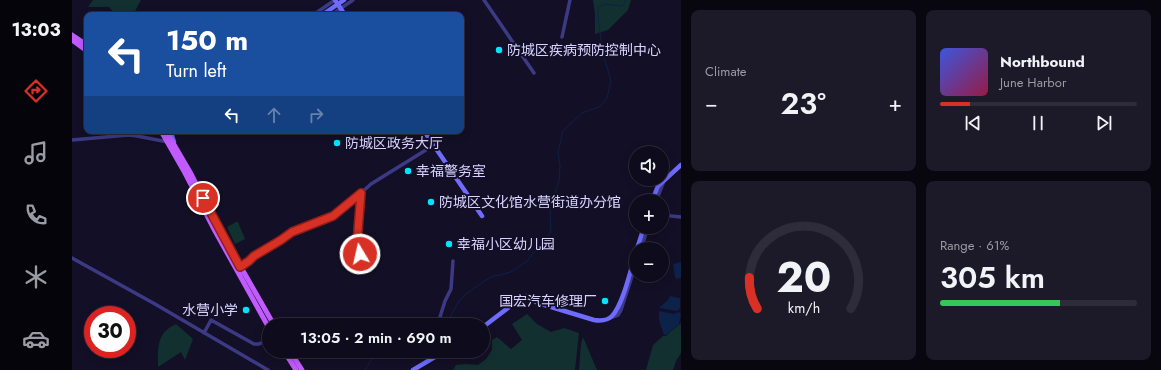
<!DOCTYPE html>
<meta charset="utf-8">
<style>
body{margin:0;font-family:Jost,"Noto Sans SC",sans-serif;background:#1c1929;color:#f1f3f6;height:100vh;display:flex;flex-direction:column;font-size:15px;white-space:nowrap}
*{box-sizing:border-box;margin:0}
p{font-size:13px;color:#9b9ba3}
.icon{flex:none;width:22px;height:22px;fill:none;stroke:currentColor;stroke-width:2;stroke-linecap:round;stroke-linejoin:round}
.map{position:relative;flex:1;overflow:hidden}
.side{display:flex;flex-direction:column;gap:10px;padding:10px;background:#08060f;width:480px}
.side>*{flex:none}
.banner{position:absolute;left:12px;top:12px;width:380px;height:122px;border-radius:8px;box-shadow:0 2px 10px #0003,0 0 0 1px #2e2b3b;background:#1a4fa0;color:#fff;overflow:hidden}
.fabs{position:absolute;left:557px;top:146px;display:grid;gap:8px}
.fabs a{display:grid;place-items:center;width:40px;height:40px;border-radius:50%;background:#0e0b1c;box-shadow:0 2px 10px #0003,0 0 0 1px #2e2b3b;font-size:20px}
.speed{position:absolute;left:12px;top:306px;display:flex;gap:8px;font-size:20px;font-weight:700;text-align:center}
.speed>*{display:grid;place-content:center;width:52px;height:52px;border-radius:50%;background:#0e0b1c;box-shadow:0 2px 10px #0003,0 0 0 1px #2e2b3b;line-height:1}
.speed .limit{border:6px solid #d22;background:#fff;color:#111}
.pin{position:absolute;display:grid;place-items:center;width:34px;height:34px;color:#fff;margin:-17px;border:2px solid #fff;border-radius:50%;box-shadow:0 1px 4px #0007}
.me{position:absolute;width:44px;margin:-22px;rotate:351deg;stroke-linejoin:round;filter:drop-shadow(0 0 3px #0008)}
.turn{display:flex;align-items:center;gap:14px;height:84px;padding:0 16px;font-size:18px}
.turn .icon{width:52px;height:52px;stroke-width:2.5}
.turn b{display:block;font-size:28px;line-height:34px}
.lanes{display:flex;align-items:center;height:38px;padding:0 16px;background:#0003;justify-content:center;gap:20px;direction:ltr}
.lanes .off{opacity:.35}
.big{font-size:30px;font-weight:600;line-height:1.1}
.side .tile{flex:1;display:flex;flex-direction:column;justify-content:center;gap:6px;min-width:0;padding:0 14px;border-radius:8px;background:#1c1929}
.side .dial{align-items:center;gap:0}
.dial svg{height:104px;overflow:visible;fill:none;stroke:#2e2b3b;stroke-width:7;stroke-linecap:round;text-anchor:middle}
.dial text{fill:#f1f3f6;stroke:none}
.song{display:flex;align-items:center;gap:12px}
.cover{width:48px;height:48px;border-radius:6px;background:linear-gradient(135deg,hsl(230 70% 55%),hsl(340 70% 35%))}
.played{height:4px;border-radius:2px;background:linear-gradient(90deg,#d93025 15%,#2e2b3b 15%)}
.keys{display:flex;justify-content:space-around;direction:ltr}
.heat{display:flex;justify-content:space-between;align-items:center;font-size:22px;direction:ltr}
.charge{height:6px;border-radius:3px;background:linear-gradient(90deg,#34c759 61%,#2e2b3b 0)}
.side .tiles{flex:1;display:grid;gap:10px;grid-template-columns:repeat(2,1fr)}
.trip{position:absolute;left:190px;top:318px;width:228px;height:40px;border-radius:20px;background:#0e0b1c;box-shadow:0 2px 10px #0003,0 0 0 1px #2e2b3b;font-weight:600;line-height:40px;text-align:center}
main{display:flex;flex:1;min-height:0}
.menu{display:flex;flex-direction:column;width:72px;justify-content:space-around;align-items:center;background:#06040b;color:#9b9ba3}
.menu .icon{width:28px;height:28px}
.menu .selected{color:#d93025}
.menu b{font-size:18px;color:#f1f3f6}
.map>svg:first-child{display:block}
.green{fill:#12302f}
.water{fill:#0c2248}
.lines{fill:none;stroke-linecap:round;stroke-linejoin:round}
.stream{stroke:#0c2248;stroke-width:1}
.street{stroke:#3d3a85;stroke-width:3.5}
.secondary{stroke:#6f6bff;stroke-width:4.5}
.primary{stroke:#c25bff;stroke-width:5}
.route-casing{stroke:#8d1f18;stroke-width:10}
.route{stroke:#d93025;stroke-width:7}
.poi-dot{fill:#00e5ff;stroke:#130f26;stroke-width:1.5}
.labels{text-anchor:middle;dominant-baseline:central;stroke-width:4;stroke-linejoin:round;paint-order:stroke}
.poi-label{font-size:14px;fill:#d9d4ff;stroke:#130f26;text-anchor:start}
</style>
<main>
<nav class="menu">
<b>13:03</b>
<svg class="icon selected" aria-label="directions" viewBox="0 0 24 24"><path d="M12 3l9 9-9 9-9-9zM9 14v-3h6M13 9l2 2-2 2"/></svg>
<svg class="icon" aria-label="music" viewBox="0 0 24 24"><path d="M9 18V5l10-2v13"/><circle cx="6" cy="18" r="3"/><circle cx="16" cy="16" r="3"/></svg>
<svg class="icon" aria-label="phone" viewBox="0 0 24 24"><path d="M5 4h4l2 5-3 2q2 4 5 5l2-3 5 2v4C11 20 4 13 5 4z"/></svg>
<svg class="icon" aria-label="climate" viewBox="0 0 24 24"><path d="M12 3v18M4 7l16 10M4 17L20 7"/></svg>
<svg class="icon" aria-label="car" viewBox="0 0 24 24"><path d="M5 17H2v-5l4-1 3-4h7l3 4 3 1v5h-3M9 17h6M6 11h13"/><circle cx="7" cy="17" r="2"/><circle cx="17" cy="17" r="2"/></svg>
</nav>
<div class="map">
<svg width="609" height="370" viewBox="0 0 609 370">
<rect width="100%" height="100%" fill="#130f26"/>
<path class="green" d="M21 0H69L61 15H44L37 7H16Z
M521 0H559L556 10 536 30 523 34V14Z
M164 222H166L173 239 163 244 155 227Z
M455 314 465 324 479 332 492 328 507 333 503 370H381L384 365 394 364 406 365 414 359 420 350V340L425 337 439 349 450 340 440 324Z
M609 323V353L604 361 601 370H574L581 345 591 336H594L597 333Z
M104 324 121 339 113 360 109 352 86 367C86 349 84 333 104 324Z
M511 337 525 370H507L509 344Z"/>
<path class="water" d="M609 262V278L605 279 603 277 601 264Z
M598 296 608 298V308L605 311 587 308 596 300Z
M587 311 602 314 607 312 609 314 607 324 594 335H592L587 320Z"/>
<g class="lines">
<path class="stream" d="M376 321 387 301 394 294 411 282 419 277 439 272 455 261 479 232 478 207 487 181 488 166 486 152 491 131 510 113 529 106 535 98 539 81 531 53 526 18V7L533 4 550 6 554 0
M293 370C302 354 305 354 323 351"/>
<path class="street" d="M412 0 462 73
M241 15 263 0
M259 15 281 0
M490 37 498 0
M0 140 56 135 65 136 96 142
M584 201 592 181
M590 215 609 217
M569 249 576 227
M288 254 285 243 289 193 299 184 362 145
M0 258 83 304 196 370
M168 267 177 261 182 256 209 240 220 232 261 216 289 193
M538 318 546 315 549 310 564 264
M378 325 368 317 373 301 379 289 381 261
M132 333 139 320 182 344H187L197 339"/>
<path class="secondary" d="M263 0 273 15
M250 15 272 0
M100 131V136L102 142
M352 131 410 216
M580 201 586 186 609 165
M565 249 572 227
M411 327 449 298 454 296 466 303 522 320C528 321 535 321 540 316 551 305 559 268 564 252
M341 370 373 351"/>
<path class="primary" d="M0 35 15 45
M0 40 15 51
M89 131 113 173 143 231 197 328
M94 131 118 172 147 229 202 325
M212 351 224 370
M218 351 230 370"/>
</g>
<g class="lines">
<g class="route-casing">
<path id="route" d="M131 198 168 267 177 261 182 256 209 240 220 232 261 216 289 193 285 243 288 254"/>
</g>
<use href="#route" class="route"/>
</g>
<g class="poi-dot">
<circle cx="427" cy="50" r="4"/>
<circle cx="265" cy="143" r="4"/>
<circle cx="336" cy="171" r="4"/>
<circle cx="359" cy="202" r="4"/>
<circle cx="377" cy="244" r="4"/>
<circle cx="533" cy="301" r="4"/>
<circle cx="174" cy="310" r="4"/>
</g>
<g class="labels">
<g class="poi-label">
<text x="435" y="50">防城区疾病预防控制中心</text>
<text x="273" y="143">防城区政务大厅</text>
<text x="344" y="171">幸福警务室</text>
<text x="367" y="202">防城区文化馆水营街道办分馆</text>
<text x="385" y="244">幸福小区幼儿园</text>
<text x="525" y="301" text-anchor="end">国宏汽车修理厂</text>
<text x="166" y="310" text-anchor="end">水营小学</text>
</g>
</g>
</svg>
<div class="fabs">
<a><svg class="icon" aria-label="sound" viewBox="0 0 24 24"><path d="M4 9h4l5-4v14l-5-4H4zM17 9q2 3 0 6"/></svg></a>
<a>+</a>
<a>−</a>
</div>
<div class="speed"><div class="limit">30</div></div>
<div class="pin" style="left:131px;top:198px;background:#d93025"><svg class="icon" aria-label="arrive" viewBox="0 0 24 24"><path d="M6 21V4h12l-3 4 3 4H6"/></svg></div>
<svg class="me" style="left:288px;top:254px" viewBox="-20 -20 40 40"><circle r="17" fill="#d93025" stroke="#fff" stroke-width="3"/><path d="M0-11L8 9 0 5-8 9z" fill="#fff"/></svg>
<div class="trip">13:05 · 2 min · 690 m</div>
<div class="banner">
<div class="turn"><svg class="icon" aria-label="left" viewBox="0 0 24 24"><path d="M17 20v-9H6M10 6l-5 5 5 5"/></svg><div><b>150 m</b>Turn left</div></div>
<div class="lanes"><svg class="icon" aria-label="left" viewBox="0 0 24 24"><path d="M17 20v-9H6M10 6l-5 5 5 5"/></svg><svg class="icon off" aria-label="ahead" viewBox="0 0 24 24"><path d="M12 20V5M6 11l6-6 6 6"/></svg><svg class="icon off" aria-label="right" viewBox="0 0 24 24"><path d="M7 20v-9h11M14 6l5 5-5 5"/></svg></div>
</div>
</div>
<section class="side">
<div class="tiles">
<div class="tile"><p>Climate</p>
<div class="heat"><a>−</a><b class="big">23°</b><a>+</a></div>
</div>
<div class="tile">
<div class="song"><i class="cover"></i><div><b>Northbound</b><p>June Harbor</p></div></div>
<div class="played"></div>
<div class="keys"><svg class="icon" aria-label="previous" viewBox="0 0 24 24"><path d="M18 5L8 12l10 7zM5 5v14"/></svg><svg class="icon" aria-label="pause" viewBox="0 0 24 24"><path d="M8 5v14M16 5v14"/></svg><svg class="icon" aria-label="next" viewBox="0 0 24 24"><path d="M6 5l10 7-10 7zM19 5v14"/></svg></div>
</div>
<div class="tile dial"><svg viewBox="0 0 100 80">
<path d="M14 69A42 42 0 1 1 86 69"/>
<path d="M14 69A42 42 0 0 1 8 45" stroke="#d93025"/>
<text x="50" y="56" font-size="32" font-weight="700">20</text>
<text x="50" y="72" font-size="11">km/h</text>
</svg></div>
<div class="tile"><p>Range · 61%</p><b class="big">305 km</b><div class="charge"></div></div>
</div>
</section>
</main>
